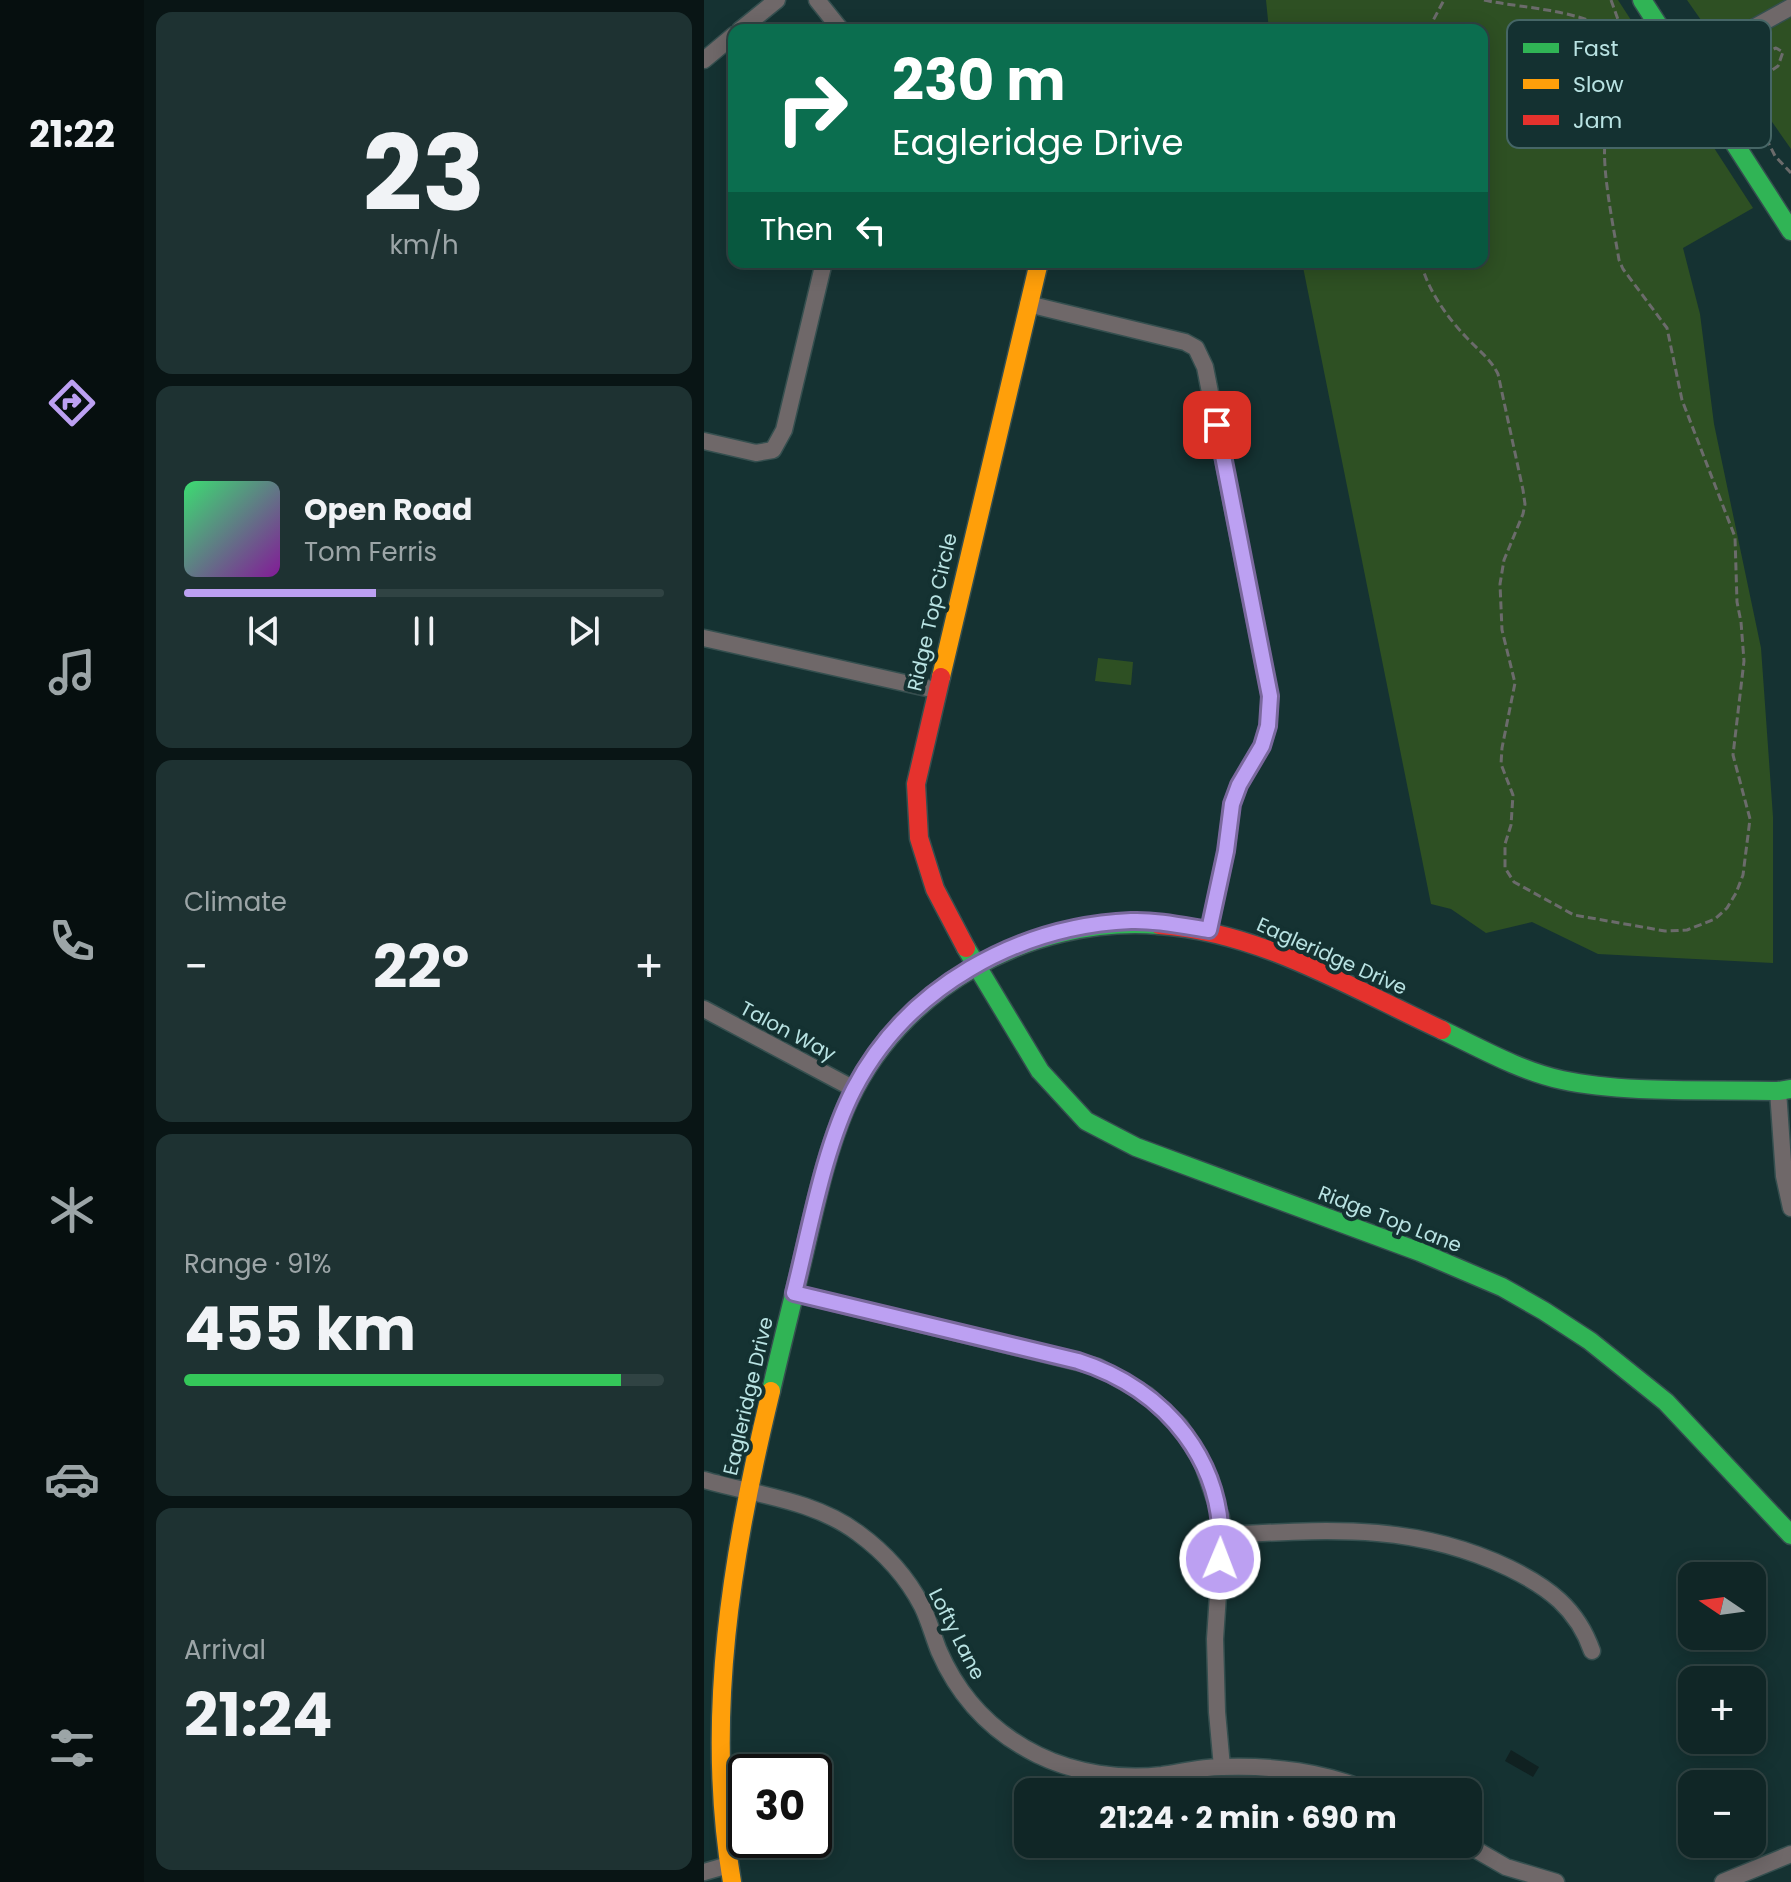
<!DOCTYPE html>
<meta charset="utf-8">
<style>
body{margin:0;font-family:Poppins,sans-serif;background:#1e3232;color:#f1f3f6;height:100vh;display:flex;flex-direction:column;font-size:30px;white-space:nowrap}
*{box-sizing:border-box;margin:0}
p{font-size:26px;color:#9ca5a7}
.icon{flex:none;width:44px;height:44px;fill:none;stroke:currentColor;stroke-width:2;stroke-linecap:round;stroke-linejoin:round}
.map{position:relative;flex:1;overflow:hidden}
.drawer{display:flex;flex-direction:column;gap:12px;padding:12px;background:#091515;width:560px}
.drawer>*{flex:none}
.top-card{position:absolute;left:24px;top:24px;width:760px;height:244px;border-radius:16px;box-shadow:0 4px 20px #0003,0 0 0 2px #304343;background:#0b6e4f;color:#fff;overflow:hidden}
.needle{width:52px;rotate:283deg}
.tools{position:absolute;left:974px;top:1562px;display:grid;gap:16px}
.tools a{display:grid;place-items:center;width:88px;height:88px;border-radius:16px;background:#102626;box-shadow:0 4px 20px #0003,0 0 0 2px #304343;font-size:40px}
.speed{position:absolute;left:24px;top:1754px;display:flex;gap:16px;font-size:40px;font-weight:700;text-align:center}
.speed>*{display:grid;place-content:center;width:104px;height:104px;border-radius:50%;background:#102626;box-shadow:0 4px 20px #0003,0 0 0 2px #304343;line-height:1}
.speed .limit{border:4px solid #111;border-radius:12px;background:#fff;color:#111}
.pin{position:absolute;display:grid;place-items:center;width:68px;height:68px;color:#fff;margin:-34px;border-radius:16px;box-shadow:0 4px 12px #0006}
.me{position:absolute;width:88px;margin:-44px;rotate:1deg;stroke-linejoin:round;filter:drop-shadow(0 0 6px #0008)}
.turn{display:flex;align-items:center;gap:28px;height:168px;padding:0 32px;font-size:36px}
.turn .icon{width:104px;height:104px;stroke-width:2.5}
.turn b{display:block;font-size:56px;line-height:68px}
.then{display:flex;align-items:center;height:76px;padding:0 32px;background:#0003;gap:16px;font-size:30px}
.big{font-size:60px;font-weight:700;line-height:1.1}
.drawer .tile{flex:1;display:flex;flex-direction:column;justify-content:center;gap:12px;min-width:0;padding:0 28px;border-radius:16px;background:#1e3232}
.drawer .dial{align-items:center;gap:0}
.dial b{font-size:104px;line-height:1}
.song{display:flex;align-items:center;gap:24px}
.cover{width:96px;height:96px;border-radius:12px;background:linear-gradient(135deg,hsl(140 70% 55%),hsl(290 70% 35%))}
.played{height:8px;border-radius:4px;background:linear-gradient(90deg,#bca0f2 40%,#304343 40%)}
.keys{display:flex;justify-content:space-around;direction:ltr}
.heat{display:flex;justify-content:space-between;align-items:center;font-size:44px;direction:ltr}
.charge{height:12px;border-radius:6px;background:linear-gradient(90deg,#34c759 91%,#304343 0)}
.trip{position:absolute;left:310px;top:1778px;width:468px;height:80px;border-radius:16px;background:#102626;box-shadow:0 4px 20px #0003,0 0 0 2px #304343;font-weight:700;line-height:80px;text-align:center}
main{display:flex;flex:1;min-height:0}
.menu{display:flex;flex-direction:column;width:144px;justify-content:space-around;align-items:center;background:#060f0f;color:#9ca5a7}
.menu .icon{width:56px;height:56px}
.menu .active{color:#bca0f2}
.menu b{font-size:36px;color:#f1f3f6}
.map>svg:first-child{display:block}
.green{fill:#2e5023}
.water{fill:#102121}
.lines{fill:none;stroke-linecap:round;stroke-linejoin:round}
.street-casing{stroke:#354f4f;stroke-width:19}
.fast-casing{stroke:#354f4f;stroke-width:21}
.slow-casing{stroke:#354f4f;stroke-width:21}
.jam-casing{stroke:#354f4f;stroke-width:21}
.path{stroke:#6b6b6b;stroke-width:3;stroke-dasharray:8 4;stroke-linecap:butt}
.street{stroke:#6f6869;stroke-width:16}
.fast{stroke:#30b455;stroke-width:18}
.slow{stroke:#ff9f0a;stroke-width:18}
.jam{stroke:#e5322d;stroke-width:18}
.route-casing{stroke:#7a689d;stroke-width:20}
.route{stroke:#bca0f2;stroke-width:14}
.labels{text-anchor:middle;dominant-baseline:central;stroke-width:8;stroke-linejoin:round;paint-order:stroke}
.street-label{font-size:20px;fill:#b9e3e3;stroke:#143131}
.key{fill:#143131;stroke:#466666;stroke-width:2}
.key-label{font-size:22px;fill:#b9e3e3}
</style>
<main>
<nav class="menu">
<b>21:22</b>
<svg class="icon active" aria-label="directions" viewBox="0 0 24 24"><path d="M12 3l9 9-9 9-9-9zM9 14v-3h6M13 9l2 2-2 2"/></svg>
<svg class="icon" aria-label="music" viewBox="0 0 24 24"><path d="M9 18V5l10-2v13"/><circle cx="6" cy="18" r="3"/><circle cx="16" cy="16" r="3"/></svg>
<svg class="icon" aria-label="phone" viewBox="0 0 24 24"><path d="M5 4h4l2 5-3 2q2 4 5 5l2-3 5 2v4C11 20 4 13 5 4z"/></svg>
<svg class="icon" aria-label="climate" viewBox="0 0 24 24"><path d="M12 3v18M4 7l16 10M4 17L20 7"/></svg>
<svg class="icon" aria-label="car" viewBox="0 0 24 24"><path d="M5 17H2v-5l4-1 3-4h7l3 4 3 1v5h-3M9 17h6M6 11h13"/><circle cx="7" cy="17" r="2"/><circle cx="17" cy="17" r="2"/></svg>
<svg class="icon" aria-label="filters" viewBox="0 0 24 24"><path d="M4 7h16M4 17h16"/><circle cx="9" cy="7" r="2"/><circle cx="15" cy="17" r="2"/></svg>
</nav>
<section class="drawer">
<div class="tile dial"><b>23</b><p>km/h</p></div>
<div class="tile">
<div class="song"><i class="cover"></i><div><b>Open Road</b><p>Tom Ferris</p></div></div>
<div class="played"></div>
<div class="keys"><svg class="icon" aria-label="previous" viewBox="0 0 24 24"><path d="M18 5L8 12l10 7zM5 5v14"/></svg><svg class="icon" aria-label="pause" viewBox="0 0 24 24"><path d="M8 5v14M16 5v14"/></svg><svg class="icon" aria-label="next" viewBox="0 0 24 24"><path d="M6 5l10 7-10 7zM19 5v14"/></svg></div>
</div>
<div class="tile"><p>Climate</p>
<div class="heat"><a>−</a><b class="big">22°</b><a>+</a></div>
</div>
<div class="tile"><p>Range · 91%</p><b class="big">455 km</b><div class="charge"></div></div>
<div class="tile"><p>Arrival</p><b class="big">21:24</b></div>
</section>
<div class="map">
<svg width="1087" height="1882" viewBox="0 0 1087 1882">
<rect width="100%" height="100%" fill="#153232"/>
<path class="green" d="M562 0H914L1049 208 979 248 996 314 1010 424 1057 648 1069 817V963L894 954 828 922 782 933 747 909 727 904 598 262H778V30H565Z
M983 0H1087V149Z
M394 658 429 662 427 685 391 681Z"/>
<path class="water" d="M807 1750 835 1767 829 1777 801 1761Z"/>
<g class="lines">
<g class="street-casing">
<path id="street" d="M113 0 137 30
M36 30 73 0
M0 60 30 35
M982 65 1087 7
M324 304 481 342 492 348 501 367 566 696 564 726 558 746 535 785 528 804 522 851 505 930
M0 441 52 453 69 450 80 430 120 262
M0 638 232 690
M0 1009 150 1089
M1074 1091 1080 1176 1087 1208
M90 1293 394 1367 443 1395 476 1426 498 1462 517 1517 518 1535 511 1639 513 1712 518 1767
M0 1480C52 1495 110 1500 154 1533 180 1552 203 1577 218 1606 225 1620 229 1636 235 1651 255 1697 289 1733 334 1755 371 1773 417 1780 458 1775 478 1772 498 1767 518 1767 567 1765 622 1772 667 1792
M518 1535C622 1530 708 1522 805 1568 844 1587 873 1608 888 1651
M762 1844 802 1867 852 1882
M0 1872 21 1866
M1019 1882 1087 1854"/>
</g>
<g class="fast-casing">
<path id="fast" d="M938 0 1087 231
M262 948 336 1071 382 1121 432 1147 716 1252 798 1287 840 1311 886 1341 962 1402 1087 1535
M738 1030C776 1048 816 1071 858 1080 923 1094 1007 1089 1074 1091L1087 1089
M67 1391C78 1343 90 1296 101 1249 112 1202 122 1154 141 1109 193 988 326 915 455 925"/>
</g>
<g class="slow-casing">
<path id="slow" d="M237 677 335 262
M28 1882C0 1719 28 1551 67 1391"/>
</g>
<g class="jam-casing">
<path id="jam" d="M237 677 212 784 215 838 231 889 262 948
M455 925C557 932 647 988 738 1030"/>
</g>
<path class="path" d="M780 0C817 9 901 9 920 47 929 65 930 88 930 108
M907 0 917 28 920 46 938 38
M724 30 740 0
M1036 97C1045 77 1051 57 1072 48L1079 52 1074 66 1057 78 1053 110 1057 128 1071 156 1087 173
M930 108 956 127 975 135 985 130
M717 262C723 289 743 317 762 337 774 350 786 358 794 374L819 490 821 504 819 514 800 560 796 584 798 630 811 683 798 748 797 764 809 795 807 825 801 844V868L810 882 870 915 961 931 983 930 1011 919 1023 908 1032 893 1039 875 1046 819 1029 755 1040 661 1037 622 1033 602 1031 537 978 400 963 328 919 269 915 260C911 234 892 147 905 128 910 119 922 114 930 108"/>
<use href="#street" class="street"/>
<use href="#fast" class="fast"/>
<use href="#slow" class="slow"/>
<use href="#jam" class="jam"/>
</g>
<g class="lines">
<g class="route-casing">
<path id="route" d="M513 425 566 696 564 726 558 746 535 785 528 804 522 851 505 930C480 926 453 920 427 921 314 926 203 987 150 1089 120 1147 106 1229 90 1293L374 1361C462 1389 524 1463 516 1559"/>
</g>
<use href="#route" class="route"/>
</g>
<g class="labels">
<g class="street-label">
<text transform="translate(228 612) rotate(-77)">Ridge Top Circle</text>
<text transform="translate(628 956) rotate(24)">Eagleridge Drive</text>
<text transform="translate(84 1031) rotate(28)">Talon Way</text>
<text transform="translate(686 1219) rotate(21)">Ridge Top Lane</text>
<text transform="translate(44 1396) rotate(-77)">Eagleridge Drive</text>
<text transform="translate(253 1634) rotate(63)">Lofty Lane</text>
</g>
</g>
<rect x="803" y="20" width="264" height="128" rx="12" class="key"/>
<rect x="819" y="43" width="36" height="10" fill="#30b455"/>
<rect x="819" y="79" width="36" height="10" fill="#ff9f0a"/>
<rect x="819" y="115" width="36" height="10" fill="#e5322d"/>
<g class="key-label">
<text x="869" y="56">Fast</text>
<text x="869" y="92">Slow</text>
<text x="869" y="128">Jam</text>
</g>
</svg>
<div class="tools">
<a><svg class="needle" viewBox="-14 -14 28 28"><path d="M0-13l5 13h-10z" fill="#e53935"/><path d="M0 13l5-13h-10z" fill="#9ca5a7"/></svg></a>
<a>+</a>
<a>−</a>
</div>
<div class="speed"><div class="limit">30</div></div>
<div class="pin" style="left:513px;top:425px;background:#d93025"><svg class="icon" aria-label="arrive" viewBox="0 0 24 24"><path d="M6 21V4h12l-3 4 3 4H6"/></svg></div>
<svg class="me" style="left:516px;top:1559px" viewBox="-20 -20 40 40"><circle r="17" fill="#bca0f2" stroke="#fff" stroke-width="3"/><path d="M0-11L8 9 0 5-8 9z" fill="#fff"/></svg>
<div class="trip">21:24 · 2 min · 690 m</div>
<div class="top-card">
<div class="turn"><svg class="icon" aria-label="right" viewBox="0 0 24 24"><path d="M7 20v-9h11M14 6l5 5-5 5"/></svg><div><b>230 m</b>Eagleridge Drive</div></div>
<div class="then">Then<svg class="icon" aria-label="left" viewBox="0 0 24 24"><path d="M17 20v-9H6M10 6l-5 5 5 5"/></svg></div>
</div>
</div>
</main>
